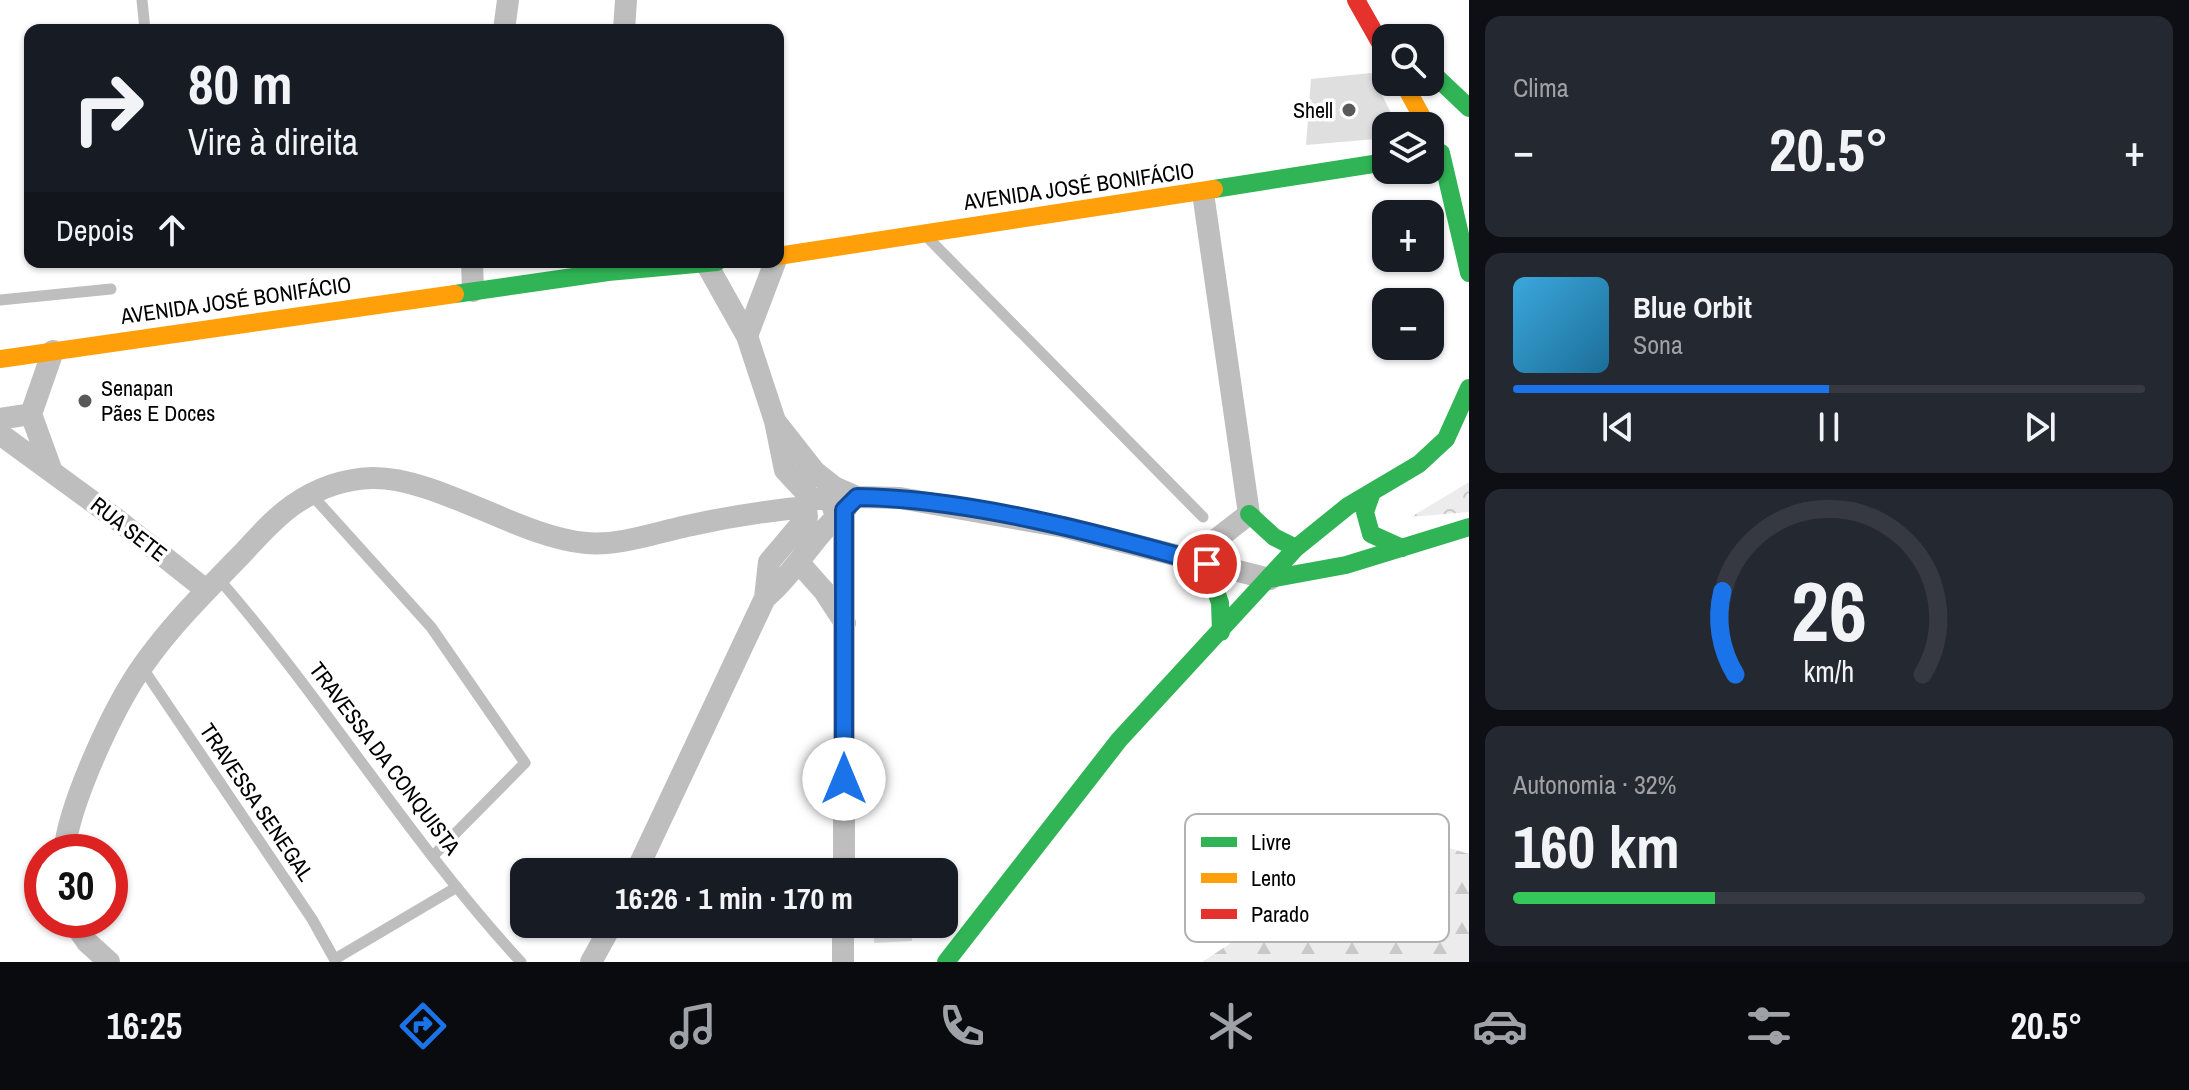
<!DOCTYPE html>
<html lang="pt">
<meta charset="utf-8">
<style>
body{margin:0;font-family:"Archivo Narrow",sans-serif;background:#242831;color:#f1f3f6;height:100vh;display:flex;flex-direction:column;font-size:30px;white-space:nowrap}
*{box-sizing:border-box;margin:0}
p{font-size:26px;color:#9ea1a6}
.icon{flex:none;width:44px;height:44px;fill:none;stroke:currentColor;stroke-width:2;stroke-linecap:round;stroke-linejoin:round}
.map{position:relative;flex:1;overflow:hidden}
.sheet{display:flex;flex-direction:column;gap:16px;padding:16px;background:#0d0f14;width:720px}
.sheet>*{flex:none}
.guide{position:absolute;left:24px;top:24px;width:760px;height:244px;border-radius:16px;box-shadow:0 2px 6px #0004;background:#171b24;color:#f1f3f6;overflow:hidden}
.buttons{position:absolute;left:1372px;top:24px;display:grid;gap:16px}
.buttons a{display:grid;place-items:center;width:72px;height:72px;border-radius:16px;background:#171b24;box-shadow:0 2px 6px #0004;font-size:40px}
.speed{position:absolute;left:24px;top:834px;display:flex;gap:16px;font-size:40px;font-weight:700;text-align:center}
.speed>*{display:grid;place-content:center;width:104px;height:104px;border-radius:50%;background:#171b24;box-shadow:0 2px 6px #0004;line-height:1}
.speed .limit{border:12px solid #d22;background:#fff;color:#111}
.pin{position:absolute;display:grid;place-items:center;width:68px;height:68px;color:#fff;margin:-34px;border:4px solid #fff;border-radius:50%;box-shadow:0 2px 8px #0007}
.me{position:absolute;width:88px;margin:-44px;rotate:0deg;stroke-linejoin:round;filter:drop-shadow(0 0 6px #0008)}
.turn{display:flex;align-items:center;gap:28px;height:168px;padding:0 32px;font-size:36px}
.turn .icon{width:104px;height:104px;stroke-width:2.5}
.turn b{display:block;font-size:56px;line-height:68px}
.then{display:flex;align-items:center;height:76px;padding:0 32px;background:#0003;gap:16px;font-size:30px}
.big{font-size:60px;font-weight:700;line-height:1.1}
.sheet .tile{flex:1;display:flex;flex-direction:column;justify-content:center;gap:12px;min-width:0;padding:0 28px;border-radius:16px;background:#242831}
.sheet .dial{align-items:center;gap:0}
.dial svg{height:208px;overflow:visible;fill:none;stroke:#363941;stroke-width:7;stroke-linecap:round;text-anchor:middle}
.dial text{fill:#f1f3f6;stroke:none}
.song{display:flex;align-items:center;gap:24px}
.cover{width:96px;height:96px;border-radius:12px;background:linear-gradient(135deg,hsl(200 70% 55%),hsl(200 70% 35%))}
.played{height:8px;border-radius:4px;background:linear-gradient(90deg,#1a73e8 50%,#363941 50%)}
.keys{display:flex;justify-content:space-around;direction:ltr}
.heat{display:flex;justify-content:space-between;align-items:center;font-size:44px;direction:ltr}
.charge{height:12px;border-radius:6px;background:linear-gradient(90deg,#34c759 32%,#363941 0)}
.trip{position:absolute;left:510px;top:858px;width:448px;height:80px;border-radius:16px;background:#171b24;box-shadow:0 2px 6px #0004;font-weight:700;line-height:80px;text-align:center}
.dock{display:flex;height:128px;justify-content:space-around;align-items:center;background:#090b0e;color:#9ea1a6}
.dock .icon{width:56px;height:56px}
.dock .on{color:#1a73e8}
.dock b{font-size:36px;color:#f1f3f6}
main{display:flex;flex:1;min-height:0}
.map>svg:first-child{display:block}
.forest{fill:url(#forest-firs)}
.park{fill:url(#park-crowns)}
.building{fill:#dfdfdf}
.lines{fill:none;stroke-linecap:round;stroke-linejoin:round}
.lane{stroke:#bebebe;stroke-width:11}
.street{stroke:#bebebe;stroke-width:22}
.fast{stroke:#30b455;stroke-width:18}
.slow{stroke:#ff9f0a;stroke-width:18}
.jam{stroke:#e5322d;stroke-width:18}
.route-casing{stroke:#114b97;stroke-width:20}
.route{stroke:#1a73e8;stroke-width:14}
.poi-dot{fill:#595959;stroke:#fff;stroke-width:3}
.labels{text-anchor:middle;dominant-baseline:central;stroke-width:7;stroke-linejoin:round;paint-order:stroke}
.poi-label{font-size:22px;fill:#000;stroke:#fff;text-anchor:end}
.street-label{font-size:22px;fill:#000;stroke:#fff}
.key{fill:#fff;stroke:#b2b2b2;stroke-width:2}
.key-label{font-size:22px;fill:#000}
</style>
<main>
<div class="map">
<svg width="1469" height="962" viewBox="0 0 1469 962">
<defs>
<pattern id="forest-firs" width="22" height="20" patternUnits="userSpaceOnUse" patternTransform="scale(2)"><rect width="22" height="20" fill="#ececec"/><path d="M5 1l3.5 6h-7zM16 11l3.5 6h-7z" fill="#c9c9c9"/></pattern>
<pattern id="park-crowns" width="20" height="18" patternUnits="userSpaceOnUse" patternTransform="scale(2)"><rect width="20" height="18" fill="#ececec"/><path d="M2 6a3 3 0 1 1 6 0M12 15a3 3 0 1 1 6 0" fill="none" stroke="#c9c9c9"/></pattern>
</defs>
<rect width="100%" height="100%" fill="#fff"/>
<path class="forest" d="M1439 845 1469 854V962H1202L1234 941 1299 909 1373 848Z"/>
<path class="park" d="M1469 482V512L1411 517Z"/>
<path class="building" d="M1371 73 1393 117 1376 139 1306 145 1311 79Z
M874 868H910L909 872H874Z
M874 924H912V941L874 943Z"/>
<g class="lines">
<path class="lane" d="M142 0 145 30
M929 239 1203 517
M0 300 111 289
M311 494 431 627 525 763 433 856
M218 578C325 701 410 842 521 962
M142 667 312 919 336 962
M335 959 457 887"/>
<path class="street" d="M504 30 508 0
M624 30 626 0
M472 262 473 291
M706 263 747 336 775 421 785 470 812 499
M747 336 775 262
M31 414 51 469
M0 419 31 414 53 351
M775 421 815 472 834 487 857 497 900 498 1064 527 1270 579
M0 434 119 521 206 590
M1191 559 1249 514 1203 193
M800 564 824 591 845 623
M765 598C797 571 814 534 846 509
M64 852C70 801 114 706 144 664 172 624 207 590 241 555 257 538 273 519 293 505 316 489 344 479 372 478 437 477 519 537 586 543 619 546 655 533 687 526 727 517 765 511 806 507
M636 872 765 598 769 562 807 517 806 507 812 499H830L836 516
M844 872V510
M72 920 87 942 109 962
M591 962 612 924
M843 962V924"/>
<path class="fast" d="M1430 71 1469 108
M1441 153 1469 273
M1214 189 1386 162
M455 294 608 272 717 262
M1371 495 1365 512 1371 534 1402 548
M1249 514 1274 537 1296 548
M1207 564 1220 603 1221 632
M1270 579 1346 565 1469 527
M946 962 1119 740 1296 548 1348 506 1419 464 1446 439 1469 388"/>
<path class="slow" d="M1403 82 1427 126
M778 256 1214 189
M0 359 455 294"/>
<path class="jam" d="M1356 0 1386 53"/>
</g>
<g class="lines">
<g class="route-casing">
<path id="route" d="M844 779V510L857 497C967 498 1101 534 1207 564"/>
</g>
<use href="#route" class="route"/>
</g>
<g class="poi-dot">
<circle cx="1349" cy="110" r="8"/>
<circle cx="85" cy="401" r="8"/>
</g>
<g class="labels">
<g class="poi-label">
<text x="1333" y="110">Shell</text>
<text x="101" y="388" text-anchor="start">Senapan<tspan x="101" dy="25">Pães E Doces</tspan></text>
</g>
<g class="street-label">
<text transform="translate(1079 186) rotate(-8)">AVENIDA JOSÉ BONIFÁCIO</text>
<text transform="translate(236 300) rotate(-8)">AVENIDA JOSÉ BONIFÁCIO</text>
<text transform="translate(129 529) rotate(38)">RUA SETE</text>
<text transform="translate(385 758) rotate(53)">TRAVESSA DA CONQUISTA</text>
<text transform="translate(257 802) rotate(56)">TRAVESSA SENEGAL</text>
</g>
</g>
<rect x="1185" y="814" width="264" height="128" rx="12" class="key"/>
<rect x="1201" y="837" width="36" height="10" fill="#30b455"/>
<rect x="1201" y="873" width="36" height="10" fill="#ff9f0a"/>
<rect x="1201" y="909" width="36" height="10" fill="#e5322d"/>
<g class="key-label">
<text x="1251" y="850">Livre</text>
<text x="1251" y="886">Lento</text>
<text x="1251" y="922">Parado</text>
</g>
</svg>
<div class="buttons">
<a><svg class="icon" aria-label="search" viewBox="0 0 24 24"><circle cx="10" cy="10" r="6"/><path d="M15 15l6 6"/></svg></a>
<a><svg class="icon" aria-label="layers" viewBox="0 0 24 24"><path d="M12 4l9 5-9 5-9-5zM3 14l9 5 9-5"/></svg></a>
<a>+</a>
<a>−</a>
</div>
<div class="speed"><div class="limit">30</div></div>
<div class="pin" style="left:1207px;top:564px;background:#d93025"><svg class="icon" aria-label="arrive" viewBox="0 0 24 24"><path d="M6 21V4h12l-3 4 3 4H6"/></svg></div>
<svg class="me" style="left:844px;top:779px" viewBox="-20 -20 40 40"><circle r="19" fill="#fff"/><path d="M0-13L10 11 0 6-10 11z" fill="#1a73e8"/></svg>
<div class="trip">16:26 · 1 min · 170 m</div>
<div class="guide">
<div class="turn"><svg class="icon" aria-label="right" viewBox="0 0 24 24"><path d="M7 20v-9h11M14 6l5 5-5 5"/></svg><div><b>80 m</b>Vire à direita</div></div>
<div class="then">Depois<svg class="icon" aria-label="ahead" viewBox="0 0 24 24"><path d="M12 20V5M6 11l6-6 6 6"/></svg></div>
</div>
</div>
<section class="sheet">
<div class="tile"><p>Clima</p>
<div class="heat"><a>−</a><b class="big">20.5°</b><a>+</a></div>
</div>
<div class="tile">
<div class="song"><i class="cover"></i><div><b>Blue Orbit</b><p>Sona</p></div></div>
<div class="played"></div>
<div class="keys"><svg class="icon" aria-label="previous" viewBox="0 0 24 24"><path d="M18 5L8 12l10 7zM5 5v14"/></svg><svg class="icon" aria-label="pause" viewBox="0 0 24 24"><path d="M8 5v14M16 5v14"/></svg><svg class="icon" aria-label="next" viewBox="0 0 24 24"><path d="M6 5l10 7-10 7zM19 5v14"/></svg></div>
</div>
<div class="tile dial"><svg viewBox="0 0 100 80">
<path d="M14 69A42 42 0 1 1 86 69"/>
<path d="M14 69A42 42 0 0 1 9 37" stroke="#1a73e8"/>
<text x="50" y="56" font-size="32" font-weight="700">26</text>
<text x="50" y="72" font-size="11">km/h</text>
</svg></div>
<div class="tile"><p>Autonomia · 32%</p><b class="big">160 km</b><div class="charge"></div></div>
</section>
</main>
<nav class="dock">
<b>16:25</b>
<svg class="icon on" aria-label="directions" viewBox="0 0 24 24"><path d="M12 3l9 9-9 9-9-9zM9 14v-3h6M13 9l2 2-2 2"/></svg>
<svg class="icon" aria-label="music" viewBox="0 0 24 24"><path d="M9 18V5l10-2v13"/><circle cx="6" cy="18" r="3"/><circle cx="16" cy="16" r="3"/></svg>
<svg class="icon" aria-label="phone" viewBox="0 0 24 24"><path d="M5 4h4l2 5-3 2q2 4 5 5l2-3 5 2v4C11 20 4 13 5 4z"/></svg>
<svg class="icon" aria-label="climate" viewBox="0 0 24 24"><path d="M12 3v18M4 7l16 10M4 17L20 7"/></svg>
<svg class="icon" aria-label="car" viewBox="0 0 24 24"><path d="M5 17H2v-5l4-1 3-4h7l3 4 3 1v5h-3M9 17h6M6 11h13"/><circle cx="7" cy="17" r="2"/><circle cx="17" cy="17" r="2"/></svg>
<svg class="icon" aria-label="filters" viewBox="0 0 24 24"><path d="M4 7h16M4 17h16"/><circle cx="9" cy="7" r="2"/><circle cx="15" cy="17" r="2"/></svg>
<b>20.5°</b>
</nav>
